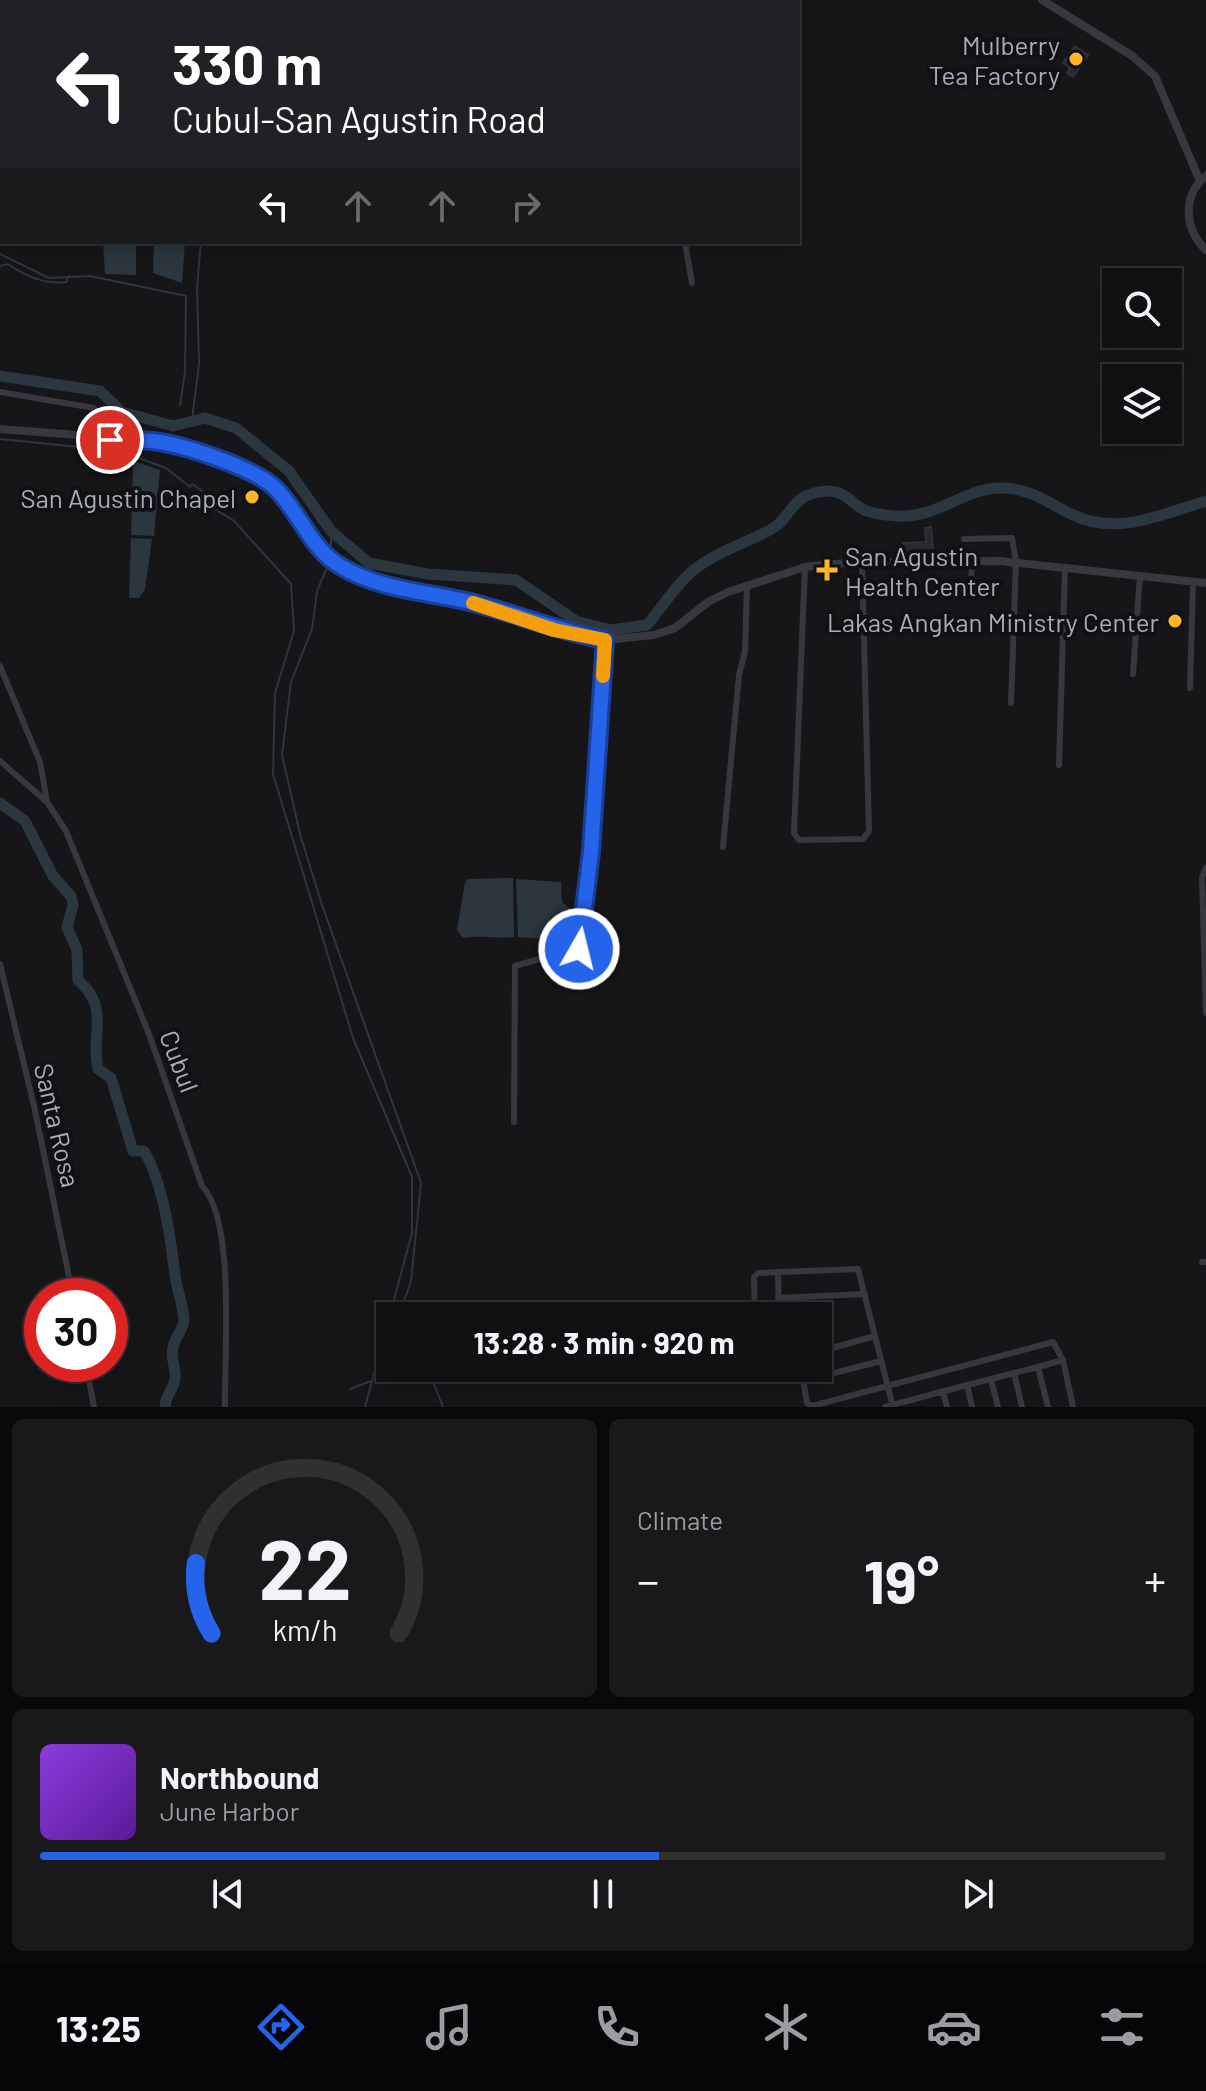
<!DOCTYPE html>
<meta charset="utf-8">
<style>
body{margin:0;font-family:Barlow,sans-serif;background:#19191c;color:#f1f3f6;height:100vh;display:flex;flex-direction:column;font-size:30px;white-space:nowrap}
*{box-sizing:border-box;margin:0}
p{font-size:26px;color:#9c9da0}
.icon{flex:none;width:44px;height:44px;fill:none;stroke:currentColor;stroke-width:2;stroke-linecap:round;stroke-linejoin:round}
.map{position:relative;height:1407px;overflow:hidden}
.drawer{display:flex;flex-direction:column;gap:12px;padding:12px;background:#09090a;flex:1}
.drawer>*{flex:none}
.hud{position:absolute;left:0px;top:0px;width:800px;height:244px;box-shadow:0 4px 20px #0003,0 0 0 2px #303033;background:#202124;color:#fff;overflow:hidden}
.fabs{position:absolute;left:1102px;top:268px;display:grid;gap:16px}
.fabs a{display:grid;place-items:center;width:80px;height:80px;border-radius:0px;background:#101013;box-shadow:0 4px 20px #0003,0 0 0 2px #303033;font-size:40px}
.speed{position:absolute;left:24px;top:1278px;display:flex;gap:16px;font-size:40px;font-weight:700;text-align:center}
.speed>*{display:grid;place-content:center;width:104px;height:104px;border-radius:50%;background:#101013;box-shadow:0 4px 20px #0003,0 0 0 2px #303033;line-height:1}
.speed .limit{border:12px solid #d22;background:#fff;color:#111}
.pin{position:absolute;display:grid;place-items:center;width:68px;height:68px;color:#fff;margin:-34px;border:4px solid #fff;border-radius:50%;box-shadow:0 2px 8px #0007}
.me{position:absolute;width:88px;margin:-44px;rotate:8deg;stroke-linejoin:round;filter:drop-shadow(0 0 6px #0008)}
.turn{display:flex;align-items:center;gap:28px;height:168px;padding:0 40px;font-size:36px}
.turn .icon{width:104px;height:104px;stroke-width:2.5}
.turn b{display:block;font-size:56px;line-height:68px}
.lanes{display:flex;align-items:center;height:76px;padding:0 40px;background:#0003;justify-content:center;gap:40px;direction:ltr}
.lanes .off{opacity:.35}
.big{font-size:60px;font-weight:700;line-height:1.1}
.drawer .card{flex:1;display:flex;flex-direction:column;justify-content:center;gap:12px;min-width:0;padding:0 28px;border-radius:12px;background:#19191c}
.drawer .dial{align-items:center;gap:0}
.dial svg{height:208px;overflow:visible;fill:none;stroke:#303033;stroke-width:7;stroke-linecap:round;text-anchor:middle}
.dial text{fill:#f1f3f6;stroke:none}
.song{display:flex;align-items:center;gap:24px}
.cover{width:96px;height:96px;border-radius:12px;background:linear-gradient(135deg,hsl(270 70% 55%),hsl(270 70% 35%))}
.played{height:8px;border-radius:4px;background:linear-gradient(90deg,#2563eb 55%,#303033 55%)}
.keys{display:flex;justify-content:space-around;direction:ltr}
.heat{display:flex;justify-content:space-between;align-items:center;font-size:44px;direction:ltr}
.drawer .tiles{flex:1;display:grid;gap:12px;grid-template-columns:1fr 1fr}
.card:last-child{grid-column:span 2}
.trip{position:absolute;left:376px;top:1302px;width:456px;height:80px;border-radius:0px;background:#101013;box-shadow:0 4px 20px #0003,0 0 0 2px #303033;font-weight:700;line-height:80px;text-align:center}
.menu{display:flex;height:128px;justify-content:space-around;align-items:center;background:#060608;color:#9c9da0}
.menu .icon{width:56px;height:56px}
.menu .on{color:#2563eb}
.menu b{font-size:36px;color:#f1f3f6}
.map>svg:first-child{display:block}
.water{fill:#2b363e}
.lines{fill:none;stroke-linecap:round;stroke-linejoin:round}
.stream{stroke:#2b363e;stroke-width:2}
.river{stroke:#2b363e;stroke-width:11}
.building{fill:#29292d;stroke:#303035;stroke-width:2}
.minor{stroke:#37383e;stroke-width:6}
.tertiary{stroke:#37383e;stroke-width:8}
.route-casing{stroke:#184099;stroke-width:20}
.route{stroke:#2563eb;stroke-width:14}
.slow{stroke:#f59e0b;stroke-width:14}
.poi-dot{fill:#ffb728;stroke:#111114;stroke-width:3}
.labels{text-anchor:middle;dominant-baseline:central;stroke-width:8;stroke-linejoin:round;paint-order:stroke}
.poi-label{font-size:26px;fill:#a7adba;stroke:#111114;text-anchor:end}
.street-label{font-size:26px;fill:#a7adba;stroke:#111114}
</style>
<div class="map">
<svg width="1206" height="1407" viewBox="0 0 1206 1407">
<rect width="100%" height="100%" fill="#161619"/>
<path class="water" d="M103 242H136V275L105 274Z
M154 242H185L182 283 153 273Z
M133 461 160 470 154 536 131 535Z
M131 538 152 539 145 589 139 598H129Z
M513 878 514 937C496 939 484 935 463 938L457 930 465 882 468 879Z
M516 879 561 882 562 902 570 909 565 936 560 940 518 937Z"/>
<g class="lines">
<path class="stream" d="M463 0 464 2
M0 254 49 278 90 276 186 296 185 372 180 405
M0 266 8 264C24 275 45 285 66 282L69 276
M192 420 199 363 197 288 201 242
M0 439 119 451 166 468 190 487 192 484 213 498 212 507 234 521 291 584 294 631 275 693 273 774 353 1038 412 1177V1233L365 1407
M331 552V531
M329 563 317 591 312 629 291 682 282 755 300 834 321 902 421 1183 411 1281 399 1316
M390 1344 383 1367 393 1382 432 1379 443 1407
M350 1389 371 1381"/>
<path class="river" d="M0 376 100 391 122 412 173 426 205 418 236 428 289 471 331 531 369 563 428 574 516 580 576 621 611 630 647 625C663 606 679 580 699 566 721 550 746 543 770 530 795 516 788 494 827 491 844 490 851 503 864 510 874 514 895 517 906 516 941 515 969 486 1004 488 1032 489 1048 503 1071 514 1116 537 1162 514 1206 501
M0 803 25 821 53 876 71 896 73 905 67 927 77 950 78 980C111 1009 90 1033 98 1069L111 1078 133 1151H144C163 1182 171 1239 175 1276 177 1290 183 1304 184 1319 184 1329 175 1337 173 1347 170 1357 176 1368 175 1378 174 1389 165 1396 165 1407"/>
</g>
<path class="building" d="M1075 46 1088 55 1073 77 1067 73 1070 68 1063 63Z
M931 527 934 554 903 555V543L926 542 925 528Z"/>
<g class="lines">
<path class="minor" d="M596 0 597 2
M683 0V2
M64 2V0
M129 2V0
M0 109H2
M685 242 692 283
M603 243 605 242
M0 392 94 408 110 440
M964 539 1012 538 1016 562 1011 703
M805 567 794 833 799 840 863 839 869 831 862 562
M971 581 972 561
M0 666 40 762 47 802
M1133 674 1140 575
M1190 688 1193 582
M0 761 47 802 66 831 149 1034 202 1186C236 1220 224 1357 225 1407
M1059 765 1065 567
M723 847 739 675 745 651 747 586
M1206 868 1202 877 1206 1013
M0 964 34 1106 73 1296
M514 1122 515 966 547 957 570 958 579 949 591 852 605 640
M1202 1262H1206
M778 1272 779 1316
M778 1298 865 1294
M755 1316 754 1277 758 1273 858 1269 893 1407
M818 1352 875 1336
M86 1364 94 1407
M1038 1367 1063 1360
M801 1368 807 1403 812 1406 1053 1342 1063 1360 1073 1407
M1014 1373 1038 1367 1048 1407
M991 1379 1014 1373 1022 1407
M803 1381 881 1361
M967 1385 991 1379 998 1407
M943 1392 947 1407
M885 1407 967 1385 972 1407"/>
<path class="tertiary" d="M1042 0 1131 55 1155 76 1200 181
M1206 176C1181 196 1185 230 1206 250
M0 429 154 441 220 459 274 487 297 514 319 551 343 569 419 593 513 614 554 630 605 640 654 635 675 628 708 602 728 592 805 567 821 565 862 562 1000 561 1206 583"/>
</g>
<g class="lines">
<g class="route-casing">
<path id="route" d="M110 440C124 440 138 440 152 441 181 444 256 468 276 489 301 514 310 549 342 567 380 590 429 592 470 602 517 614 558 631 605 640L591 852 579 949"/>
</g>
<use href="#route" class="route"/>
<path class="slow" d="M473 603 554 630 605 640 603 676"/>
</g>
<g class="poi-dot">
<circle cx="1076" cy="59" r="8"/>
<circle cx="252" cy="497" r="8"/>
<path d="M823 558h8v8h8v8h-8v8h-8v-8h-8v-8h8z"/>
<circle cx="1175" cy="621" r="8"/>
</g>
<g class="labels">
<g class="poi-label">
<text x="1060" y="44">Mulberry<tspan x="1060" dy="30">Tea Factory</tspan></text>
<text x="236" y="497">San Agustin Chapel</text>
<text x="845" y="555" text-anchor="start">San Agustin<tspan x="845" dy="30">Health Center</tspan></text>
<text x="1159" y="621">Lakas Angkan Ministry Center</text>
</g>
<g class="street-label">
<text transform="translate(180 1061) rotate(69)">Cubul</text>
<text transform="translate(58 1125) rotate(77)">Santa Rosa</text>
</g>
</g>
</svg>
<div class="fabs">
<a><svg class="icon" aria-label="search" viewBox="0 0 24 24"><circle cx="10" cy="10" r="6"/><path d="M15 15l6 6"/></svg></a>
<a><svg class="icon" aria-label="layers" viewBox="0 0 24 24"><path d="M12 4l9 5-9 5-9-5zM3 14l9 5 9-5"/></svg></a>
</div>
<div class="speed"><div class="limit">30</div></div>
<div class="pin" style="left:110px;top:440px;background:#d93025"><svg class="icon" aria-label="arrive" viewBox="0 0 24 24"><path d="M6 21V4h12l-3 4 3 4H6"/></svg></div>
<svg class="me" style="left:579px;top:949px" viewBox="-20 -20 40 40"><circle r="17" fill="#2563eb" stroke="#fff" stroke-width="3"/><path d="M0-11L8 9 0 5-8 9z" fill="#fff"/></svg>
<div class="trip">13:28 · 3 min · 920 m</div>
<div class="hud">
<div class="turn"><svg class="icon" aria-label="left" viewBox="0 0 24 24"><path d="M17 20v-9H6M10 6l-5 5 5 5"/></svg><div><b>330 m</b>Cubul-San Agustin Road</div></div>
<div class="lanes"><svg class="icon" aria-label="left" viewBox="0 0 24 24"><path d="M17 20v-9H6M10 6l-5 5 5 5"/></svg><svg class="icon off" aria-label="ahead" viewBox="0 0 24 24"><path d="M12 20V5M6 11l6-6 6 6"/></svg><svg class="icon off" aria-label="ahead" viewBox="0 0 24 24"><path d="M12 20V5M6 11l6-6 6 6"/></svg><svg class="icon off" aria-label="right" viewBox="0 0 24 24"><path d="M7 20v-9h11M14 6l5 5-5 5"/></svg></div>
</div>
</div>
<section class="drawer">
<div class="tiles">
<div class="card dial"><svg viewBox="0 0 100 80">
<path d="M14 69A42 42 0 1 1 86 69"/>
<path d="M14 69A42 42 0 0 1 8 42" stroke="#2563eb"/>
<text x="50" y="56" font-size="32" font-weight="700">22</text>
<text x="50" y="72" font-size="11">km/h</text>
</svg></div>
<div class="card"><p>Climate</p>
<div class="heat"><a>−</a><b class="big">19°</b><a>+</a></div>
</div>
<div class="card">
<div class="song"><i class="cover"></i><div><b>Northbound</b><p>June Harbor</p></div></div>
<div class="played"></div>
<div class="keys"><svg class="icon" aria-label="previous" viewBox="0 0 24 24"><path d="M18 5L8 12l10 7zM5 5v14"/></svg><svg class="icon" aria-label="pause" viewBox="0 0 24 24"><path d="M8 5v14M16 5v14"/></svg><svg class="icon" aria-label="next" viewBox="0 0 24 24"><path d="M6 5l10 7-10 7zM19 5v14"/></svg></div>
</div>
</div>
</section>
<nav class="menu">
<b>13:25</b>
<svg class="icon on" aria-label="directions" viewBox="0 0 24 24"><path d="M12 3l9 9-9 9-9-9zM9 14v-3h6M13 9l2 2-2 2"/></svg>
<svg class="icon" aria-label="music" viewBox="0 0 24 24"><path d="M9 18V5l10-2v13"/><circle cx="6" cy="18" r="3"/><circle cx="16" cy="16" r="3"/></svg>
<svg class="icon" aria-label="phone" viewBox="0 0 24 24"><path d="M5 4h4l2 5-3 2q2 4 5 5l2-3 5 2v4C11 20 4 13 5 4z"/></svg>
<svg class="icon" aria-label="climate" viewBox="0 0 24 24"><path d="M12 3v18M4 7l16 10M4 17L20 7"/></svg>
<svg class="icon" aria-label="car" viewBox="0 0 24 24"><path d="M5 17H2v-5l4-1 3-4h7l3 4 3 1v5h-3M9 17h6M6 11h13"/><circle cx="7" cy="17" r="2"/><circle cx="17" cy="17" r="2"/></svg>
<svg class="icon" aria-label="filters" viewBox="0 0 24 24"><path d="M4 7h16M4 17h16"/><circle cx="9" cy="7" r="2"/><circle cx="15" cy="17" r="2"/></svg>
</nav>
